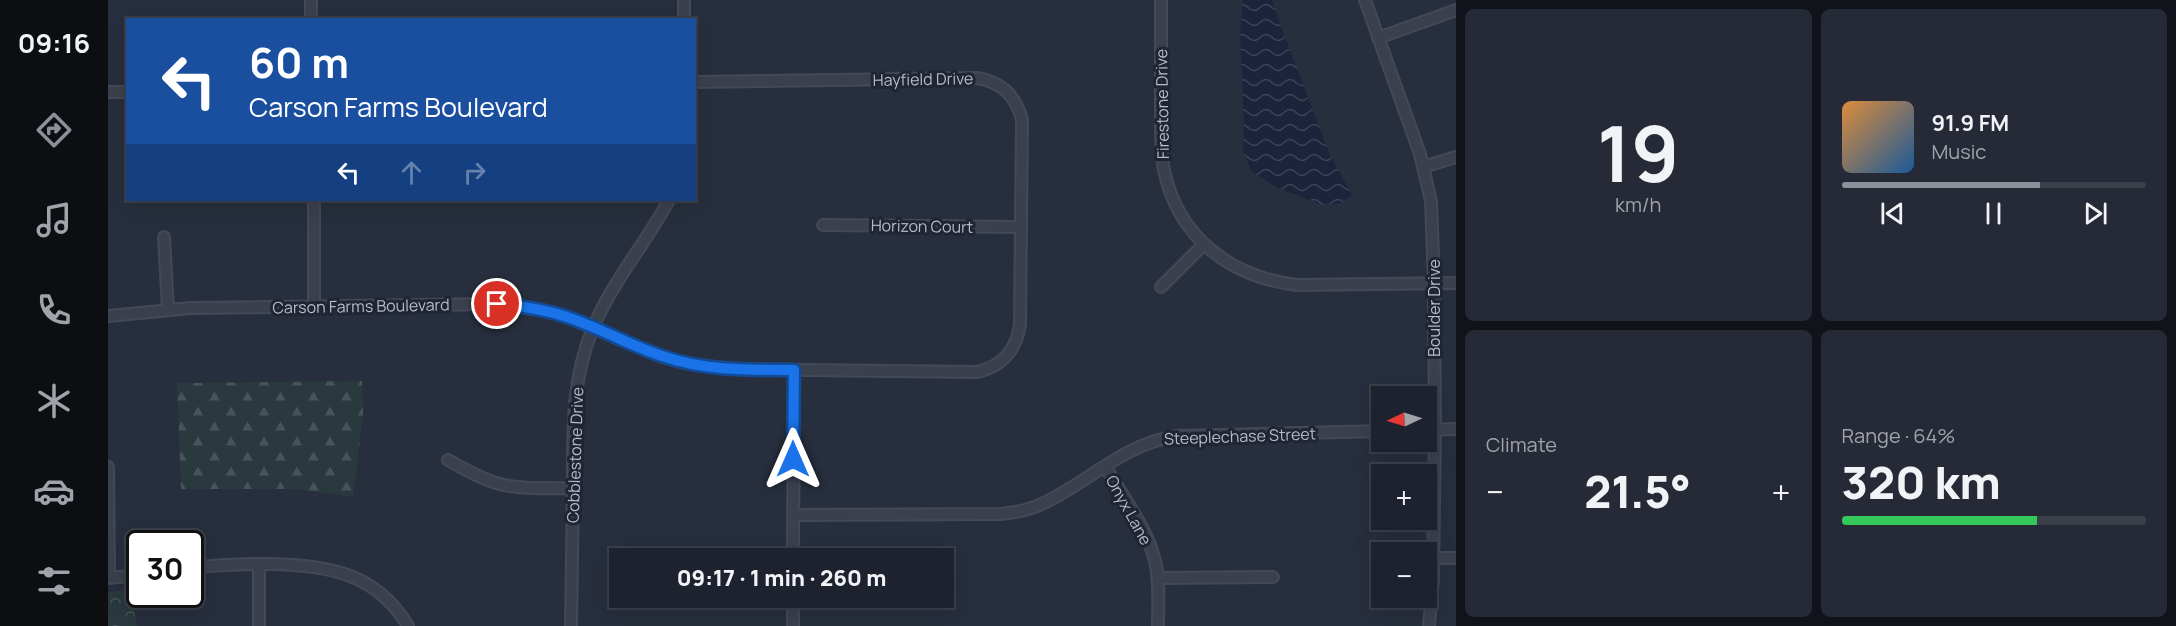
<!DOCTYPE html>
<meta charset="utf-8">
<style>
body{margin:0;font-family:Manrope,sans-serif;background:#252a36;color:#f1f3f6;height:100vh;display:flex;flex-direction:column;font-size:22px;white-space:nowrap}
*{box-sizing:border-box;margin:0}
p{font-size:20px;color:#a0a4aa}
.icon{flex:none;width:33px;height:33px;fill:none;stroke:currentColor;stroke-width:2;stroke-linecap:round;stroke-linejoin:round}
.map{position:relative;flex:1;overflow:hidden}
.side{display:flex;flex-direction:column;gap:9px;padding:9px;background:#101319;width:720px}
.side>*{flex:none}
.hud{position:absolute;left:18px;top:18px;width:570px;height:183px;border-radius:0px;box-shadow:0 6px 24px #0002,0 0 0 2px #3b3f4a;background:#1a4fa0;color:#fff;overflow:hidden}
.needle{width:39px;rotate:266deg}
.tools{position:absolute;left:1263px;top:386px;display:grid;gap:12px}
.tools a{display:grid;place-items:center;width:66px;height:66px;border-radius:0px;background:#1d222e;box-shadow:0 6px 24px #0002,0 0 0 2px #3b3f4a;font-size:30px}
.speed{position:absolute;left:18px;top:530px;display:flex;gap:12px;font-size:30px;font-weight:700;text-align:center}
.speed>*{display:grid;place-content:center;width:78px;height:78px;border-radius:50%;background:#1d222e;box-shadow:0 6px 24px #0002,0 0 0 2px #3b3f4a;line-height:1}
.speed .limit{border:3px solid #111;border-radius:9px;background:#fff;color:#111}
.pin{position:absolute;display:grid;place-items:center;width:51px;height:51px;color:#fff;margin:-26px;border:3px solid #fff;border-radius:50%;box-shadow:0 2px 6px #0007}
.me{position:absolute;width:66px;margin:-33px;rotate:0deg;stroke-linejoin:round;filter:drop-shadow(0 0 4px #0008)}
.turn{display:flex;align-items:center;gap:21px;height:126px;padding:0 24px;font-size:27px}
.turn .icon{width:78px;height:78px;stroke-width:2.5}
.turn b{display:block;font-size:42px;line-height:51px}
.lanes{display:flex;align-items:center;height:57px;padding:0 24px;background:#0003;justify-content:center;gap:30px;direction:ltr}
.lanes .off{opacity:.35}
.big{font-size:45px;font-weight:800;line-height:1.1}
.side .widget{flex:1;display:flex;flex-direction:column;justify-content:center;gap:9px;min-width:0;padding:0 21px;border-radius:9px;background:#252a36}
.side .dial{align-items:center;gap:0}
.dial b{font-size:78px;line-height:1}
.song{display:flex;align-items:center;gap:18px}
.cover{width:72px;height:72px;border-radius:9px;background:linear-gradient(135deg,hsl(30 70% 55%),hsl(210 70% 35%))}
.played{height:6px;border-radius:3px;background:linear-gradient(90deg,#8c9099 65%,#3b3f4a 65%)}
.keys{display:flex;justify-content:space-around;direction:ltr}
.heat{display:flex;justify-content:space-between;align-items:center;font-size:33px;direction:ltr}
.charge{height:9px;border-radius:4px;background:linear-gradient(90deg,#34c759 64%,#3b3f4a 0)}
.side .tiles{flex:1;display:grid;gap:9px;grid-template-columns:repeat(2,1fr)}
.trip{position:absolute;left:501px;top:548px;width:345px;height:60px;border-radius:0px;background:#1d222e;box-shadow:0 6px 24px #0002,0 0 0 2px #3b3f4a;font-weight:800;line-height:60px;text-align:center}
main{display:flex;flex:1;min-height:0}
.tab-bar{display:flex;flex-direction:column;width:108px;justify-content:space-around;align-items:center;background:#0c0e12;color:#a0a4aa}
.tab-bar .icon{width:42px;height:42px}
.tab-bar .on{color:#8c9099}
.tab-bar b{font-size:27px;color:#f1f3f6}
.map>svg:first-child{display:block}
.forest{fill:url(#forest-firs)}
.park{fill:url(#park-crowns)}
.water{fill:url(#water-waves)}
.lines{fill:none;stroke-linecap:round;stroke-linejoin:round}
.street-casing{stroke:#444957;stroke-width:14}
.street{stroke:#3b404d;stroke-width:10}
.route-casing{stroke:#114b97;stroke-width:15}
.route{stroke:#1a73e8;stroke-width:10}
.labels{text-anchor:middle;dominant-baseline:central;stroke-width:6;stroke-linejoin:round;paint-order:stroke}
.street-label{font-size:16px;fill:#b7bcc8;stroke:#202533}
</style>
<main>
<nav class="tab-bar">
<b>09:16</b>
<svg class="icon on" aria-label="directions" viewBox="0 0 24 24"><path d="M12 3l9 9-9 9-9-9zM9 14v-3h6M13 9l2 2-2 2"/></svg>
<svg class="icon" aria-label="music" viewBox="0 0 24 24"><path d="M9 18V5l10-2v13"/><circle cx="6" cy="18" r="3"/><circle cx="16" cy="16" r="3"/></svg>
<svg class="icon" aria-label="phone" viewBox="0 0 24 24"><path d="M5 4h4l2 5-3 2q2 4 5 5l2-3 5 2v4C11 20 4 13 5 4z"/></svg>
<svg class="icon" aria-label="climate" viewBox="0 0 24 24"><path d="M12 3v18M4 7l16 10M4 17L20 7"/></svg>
<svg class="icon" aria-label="car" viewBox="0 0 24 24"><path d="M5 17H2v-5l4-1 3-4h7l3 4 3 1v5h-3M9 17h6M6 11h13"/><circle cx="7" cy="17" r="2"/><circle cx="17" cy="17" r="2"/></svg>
<svg class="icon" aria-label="filters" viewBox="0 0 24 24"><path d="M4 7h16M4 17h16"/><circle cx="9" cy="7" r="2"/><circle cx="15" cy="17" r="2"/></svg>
</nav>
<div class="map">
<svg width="1348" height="626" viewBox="0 0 1348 626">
<defs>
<pattern id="forest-firs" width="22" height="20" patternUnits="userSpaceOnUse" patternTransform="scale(1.5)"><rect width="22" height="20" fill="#29393e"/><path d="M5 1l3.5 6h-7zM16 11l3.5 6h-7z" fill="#465458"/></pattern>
<pattern id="park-crowns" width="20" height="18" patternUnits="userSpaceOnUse" patternTransform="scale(1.5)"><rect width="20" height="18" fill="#29393e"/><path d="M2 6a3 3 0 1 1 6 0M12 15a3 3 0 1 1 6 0" fill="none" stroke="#465458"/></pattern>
<pattern id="water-waves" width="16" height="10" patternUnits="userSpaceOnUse" patternTransform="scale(1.5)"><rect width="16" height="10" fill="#1b243a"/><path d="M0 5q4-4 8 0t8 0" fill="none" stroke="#3a4255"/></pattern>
</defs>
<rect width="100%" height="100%" fill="#272e3d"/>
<path class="forest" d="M254 381 255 415 245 497 189 489H73L69 383Z"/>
<path class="park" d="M22 590 29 626H0V592Z"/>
<path class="water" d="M1135 0H1164L1176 35 1222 155 1244 195 1234 203 1215 205 1170 188 1143 171 1135 150 1136 123 1132 32Z"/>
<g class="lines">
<g class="street-casing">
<path id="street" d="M203 0V20
M576 0V20
M1053 0C1053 35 1053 71 1053 106 1053 127 1052 149 1056 170 1070 238 1123 277 1189 285L1348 283
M1257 0 1312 154 1323 201 1326 284 1327 429 1325 579 1321 626
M1270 38 1348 10
M0 92H20
M1315 167 1348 157
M715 225 913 227
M56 237 60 309
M1053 287 1096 244
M206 307V200
M0 316 83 308 389 304 434 310 459 317 552 356 576 363 622 369 869 372C895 366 908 350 912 325L914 120C908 96 894 82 869 78L586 82
M1318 430 1348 429
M340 460C356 469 371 478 388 483 412 490 440 488 465 488
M997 466C1014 496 1039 527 1047 561 1052 582 1050 604 1050 626
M0 467 1 578
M685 515 893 514C909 512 923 510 938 502 983 480 1019 442 1070 436L1274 431
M685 558 686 370
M1325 558H1348
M82 568C109 565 134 564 161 564 218 565 268 572 300 626
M0 578 32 575
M1050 578 1165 577
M151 626V564
M463 626C464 581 464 535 465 490 465 435 463 380 485 328 504 282 538 243 561 200
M685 626V597"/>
</g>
<use href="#street" class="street"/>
</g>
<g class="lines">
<g class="route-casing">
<path id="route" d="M389 304C412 306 434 309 456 316 490 327 521 345 554 356 597 371 641 370 686 370L685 459"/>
</g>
<use href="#route" class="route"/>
</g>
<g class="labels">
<g class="street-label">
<text transform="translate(815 79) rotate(-1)">Hayfield Drive</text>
<text transform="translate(1054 104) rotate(-91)">Firestone Drive</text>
<text transform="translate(814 226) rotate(1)">Horizon Court</text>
<text transform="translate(253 306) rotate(-1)">Carson Farms Boulevard</text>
<text transform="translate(1326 308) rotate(-90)">Boulder Drive</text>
<text transform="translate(1132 436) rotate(-2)">Steeplechase Street</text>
<text transform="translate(467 455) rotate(-88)">Cobblestone Drive</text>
<text transform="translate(1021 510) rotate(61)">Onyx Lane</text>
</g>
</g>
</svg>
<div class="tools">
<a><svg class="needle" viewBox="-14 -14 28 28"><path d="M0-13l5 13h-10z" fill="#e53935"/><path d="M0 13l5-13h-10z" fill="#a0a4aa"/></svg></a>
<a>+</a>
<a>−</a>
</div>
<div class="speed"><div class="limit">30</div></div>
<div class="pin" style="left:389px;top:304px;background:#d93025"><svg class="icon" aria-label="arrive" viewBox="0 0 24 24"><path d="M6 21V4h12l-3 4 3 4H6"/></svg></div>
<svg class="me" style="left:685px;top:459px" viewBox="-20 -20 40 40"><path d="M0-17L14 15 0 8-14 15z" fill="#1a73e8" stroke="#fff" stroke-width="4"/></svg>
<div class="trip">09:17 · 1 min · 260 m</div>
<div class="hud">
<div class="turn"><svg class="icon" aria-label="left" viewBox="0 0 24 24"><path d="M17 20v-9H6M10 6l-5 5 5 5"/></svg><div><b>60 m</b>Carson Farms Boulevard</div></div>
<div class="lanes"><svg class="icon" aria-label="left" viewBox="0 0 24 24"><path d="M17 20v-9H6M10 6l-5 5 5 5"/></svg><svg class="icon off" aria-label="ahead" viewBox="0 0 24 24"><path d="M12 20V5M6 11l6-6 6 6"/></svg><svg class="icon off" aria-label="right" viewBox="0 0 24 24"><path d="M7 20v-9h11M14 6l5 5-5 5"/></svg></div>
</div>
</div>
<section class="side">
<div class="tiles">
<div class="widget dial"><b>19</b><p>km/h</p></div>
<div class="widget">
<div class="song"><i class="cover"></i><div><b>91.9 FM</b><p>Music</p></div></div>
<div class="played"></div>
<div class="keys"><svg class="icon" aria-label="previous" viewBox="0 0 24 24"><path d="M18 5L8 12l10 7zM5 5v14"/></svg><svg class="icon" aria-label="pause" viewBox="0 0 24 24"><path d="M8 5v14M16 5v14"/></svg><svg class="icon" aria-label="next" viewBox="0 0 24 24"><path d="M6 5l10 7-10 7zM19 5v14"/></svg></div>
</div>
<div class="widget"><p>Climate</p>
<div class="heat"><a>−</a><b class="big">21.5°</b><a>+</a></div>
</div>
<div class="widget"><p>Range · 64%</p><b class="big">320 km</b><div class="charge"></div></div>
</div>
</section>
</main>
